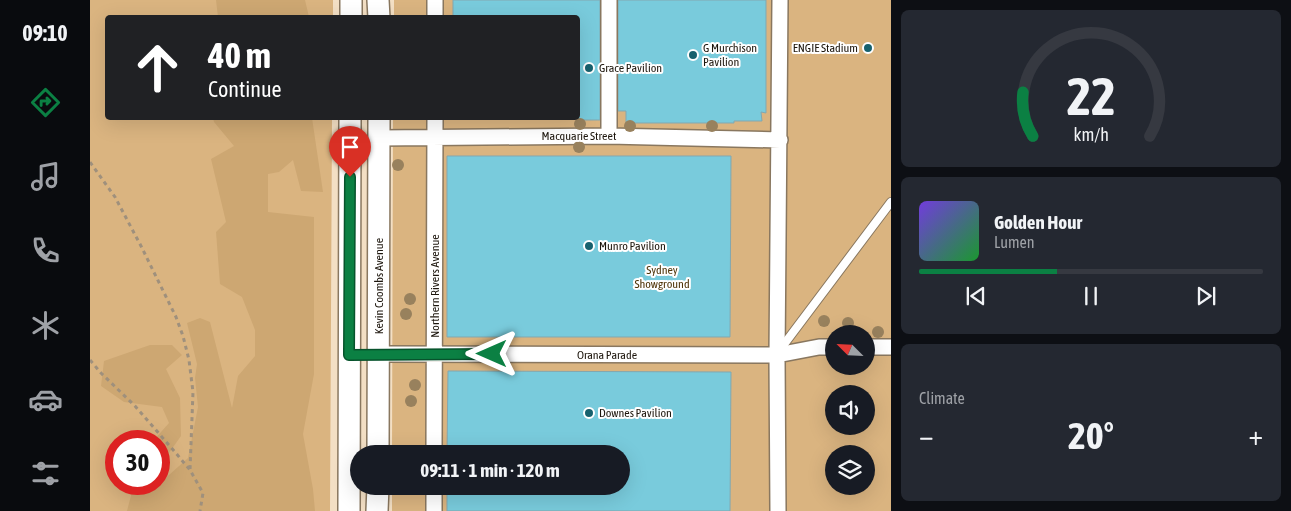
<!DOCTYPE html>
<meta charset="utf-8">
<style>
body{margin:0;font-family:"Asap Condensed",sans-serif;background:#242831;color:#f1f3f6;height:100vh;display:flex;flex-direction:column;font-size:19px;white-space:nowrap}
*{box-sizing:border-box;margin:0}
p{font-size:16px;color:#9ea1a6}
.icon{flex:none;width:28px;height:28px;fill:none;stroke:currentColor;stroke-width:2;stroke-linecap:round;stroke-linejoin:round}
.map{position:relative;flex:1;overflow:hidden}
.details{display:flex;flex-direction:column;gap:10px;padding:10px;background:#0d0f14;width:400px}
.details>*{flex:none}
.guide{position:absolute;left:15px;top:15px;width:475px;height:105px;border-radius:5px;box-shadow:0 5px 20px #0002;background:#202124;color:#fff;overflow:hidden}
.needle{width:32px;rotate:294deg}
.fabs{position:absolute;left:735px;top:325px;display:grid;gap:10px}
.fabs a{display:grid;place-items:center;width:50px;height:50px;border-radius:50%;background:#171b24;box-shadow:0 5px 20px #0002;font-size:25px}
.speed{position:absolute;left:15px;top:430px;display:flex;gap:10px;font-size:25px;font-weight:700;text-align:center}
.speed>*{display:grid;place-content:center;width:65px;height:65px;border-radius:50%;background:#171b24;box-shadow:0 5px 20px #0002;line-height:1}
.speed .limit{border:8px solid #d22;background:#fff;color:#111}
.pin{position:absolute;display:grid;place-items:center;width:42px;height:42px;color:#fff;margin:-51px -21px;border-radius:50% 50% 50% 0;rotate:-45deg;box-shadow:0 0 5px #0007}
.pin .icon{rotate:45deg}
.me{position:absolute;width:55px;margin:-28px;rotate:270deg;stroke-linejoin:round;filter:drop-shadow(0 0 4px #0008)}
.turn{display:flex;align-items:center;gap:18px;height:105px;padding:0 20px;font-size:22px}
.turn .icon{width:65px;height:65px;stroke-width:2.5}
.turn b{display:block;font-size:35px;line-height:42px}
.big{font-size:38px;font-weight:700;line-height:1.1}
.details .widget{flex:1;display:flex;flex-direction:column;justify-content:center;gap:8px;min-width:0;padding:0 18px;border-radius:8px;background:#242831}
.details .dial{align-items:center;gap:0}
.dial svg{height:130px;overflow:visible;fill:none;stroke:#363941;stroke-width:7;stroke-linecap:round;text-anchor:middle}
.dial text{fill:#f1f3f6;stroke:none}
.song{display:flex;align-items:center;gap:15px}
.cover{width:60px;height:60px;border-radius:8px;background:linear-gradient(135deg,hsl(260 70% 55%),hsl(130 70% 35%))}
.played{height:5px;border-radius:2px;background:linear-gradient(90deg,#0b8043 40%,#363941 40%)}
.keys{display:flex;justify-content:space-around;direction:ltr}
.heat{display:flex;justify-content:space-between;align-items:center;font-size:28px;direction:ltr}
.trip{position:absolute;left:260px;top:445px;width:280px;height:50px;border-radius:25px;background:#171b24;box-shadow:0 5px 20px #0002;font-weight:700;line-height:50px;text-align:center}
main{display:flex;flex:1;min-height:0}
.dock{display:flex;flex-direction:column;width:90px;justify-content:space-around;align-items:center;background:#090b0e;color:#9ea1a6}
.dock .icon{width:35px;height:35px}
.dock .active{color:#0b8043}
.dock b{font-size:22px;color:#f1f3f6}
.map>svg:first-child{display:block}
.green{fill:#dab480;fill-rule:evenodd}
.forest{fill:#cda772}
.building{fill:#79cbdc;stroke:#83a7af}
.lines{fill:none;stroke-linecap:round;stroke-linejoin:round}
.lane-casing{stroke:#89775f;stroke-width:10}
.street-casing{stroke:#89775f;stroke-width:18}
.secondary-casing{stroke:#89775f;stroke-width:24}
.path{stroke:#9f907c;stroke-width:3;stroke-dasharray:4 4;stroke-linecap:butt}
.lane{stroke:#fff;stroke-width:8}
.street{stroke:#fff;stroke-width:15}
.secondary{stroke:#fff;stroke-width:21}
.tree{fill:#98815d}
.route-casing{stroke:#07532c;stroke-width:12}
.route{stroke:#0b8043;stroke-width:9}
.poi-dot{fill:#17616e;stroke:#fff;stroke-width:2}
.labels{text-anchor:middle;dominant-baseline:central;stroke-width:4;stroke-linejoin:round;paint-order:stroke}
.poi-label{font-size:12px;fill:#1d160d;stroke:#fff;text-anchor:start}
.street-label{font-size:12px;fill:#1d160d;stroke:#fff}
.park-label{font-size:12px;fill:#4e3408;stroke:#fff}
</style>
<main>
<nav class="dock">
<b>09:10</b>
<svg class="icon active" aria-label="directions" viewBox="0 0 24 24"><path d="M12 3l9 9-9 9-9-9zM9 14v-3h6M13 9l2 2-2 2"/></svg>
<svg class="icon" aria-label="music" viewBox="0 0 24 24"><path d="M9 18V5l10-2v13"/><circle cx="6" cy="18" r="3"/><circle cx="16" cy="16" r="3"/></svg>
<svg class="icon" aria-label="phone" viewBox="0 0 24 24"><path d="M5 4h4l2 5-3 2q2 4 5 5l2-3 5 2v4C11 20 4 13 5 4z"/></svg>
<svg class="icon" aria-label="climate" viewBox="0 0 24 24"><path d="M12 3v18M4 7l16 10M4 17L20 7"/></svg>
<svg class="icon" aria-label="car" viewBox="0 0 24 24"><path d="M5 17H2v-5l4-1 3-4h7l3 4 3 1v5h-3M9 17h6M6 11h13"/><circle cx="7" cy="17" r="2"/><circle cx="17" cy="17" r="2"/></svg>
<svg class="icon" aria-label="filters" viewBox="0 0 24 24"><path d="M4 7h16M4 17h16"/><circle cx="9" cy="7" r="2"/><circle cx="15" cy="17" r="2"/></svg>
</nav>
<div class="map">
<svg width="801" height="511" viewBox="0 0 801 511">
<rect width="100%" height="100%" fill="#f3dfc4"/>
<path class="green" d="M0 0H243V17L18 18V118H242L240 511H0ZM26 441H69V484H26Z
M304 0H801V511H302V486H531V454H302L303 118H488V18L304 17ZM744 334H776V366H744ZM744 394H776V426H744ZM744 454H776V486H744Z"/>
<path class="forest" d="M126 0H215L219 17H128Z
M123 118H222L233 192 211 191 203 160 189 172 178 174V212L224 217V374L213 434 223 489 225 511H37L44 484H69V480L70 483 98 458 108 407 105 378 107 364 97 323 110 318 120 322 142 408 148 376 165 356V330L152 297 130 284 126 232 136 222 121 159 144 146 124 122Z
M60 345H82L92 355 76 369 90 398 91 436 69 467V441H63L79 423 72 407 34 402 11 386 14 361Z"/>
<path class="building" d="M363 0H510V120H488V18H363Z
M528 0H676V113L671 112 672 121H644V123H536V111H528Z
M357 156H641L640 337H357Z
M358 371 641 372 640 511H357V486H531V454H357Z"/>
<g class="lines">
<g class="lane-casing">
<path id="lane" d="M689 351 801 202"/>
</g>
<g class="street-casing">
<path id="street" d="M345 18V0
M519 136V0
M289 138 519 136 690 140
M776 347H801
M289 354 687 355 729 347H744
M344 454 345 118
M344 511V486
M688 511 687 357 690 0"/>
</g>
<g class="secondary-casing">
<path id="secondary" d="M288 0 289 18
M261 18V0
M288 454 289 118
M259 511 260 118
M287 511 288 486"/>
</g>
<path class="path" d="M0 162 25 197 51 246 86 317 93 336 99 360 103 392 100 470
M0 360 11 373 45 406 85 452 100 470 113 493 110 511"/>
<use href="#lane" class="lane"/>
<use href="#street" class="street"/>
<use href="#secondary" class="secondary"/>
</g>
<g class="tree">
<circle cx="490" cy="124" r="6"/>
<circle cx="540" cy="126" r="6"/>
<circle cx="622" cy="126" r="6"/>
<circle cx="489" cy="147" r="6"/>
<circle cx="308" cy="165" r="6"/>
<circle cx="320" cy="299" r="6"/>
<circle cx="316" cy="314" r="6"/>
<circle cx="734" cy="321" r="6"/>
<circle cx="758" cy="323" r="6"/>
<circle cx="788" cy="332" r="6"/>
<circle cx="325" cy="385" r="6"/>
<circle cx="321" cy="401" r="6"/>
</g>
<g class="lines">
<g class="route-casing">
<path id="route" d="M260 177 259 355 402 354"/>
</g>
<use href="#route" class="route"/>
</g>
<g class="poi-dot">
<circle cx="778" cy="48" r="5"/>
<circle cx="603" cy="55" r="5"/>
<circle cx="499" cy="68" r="5"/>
<circle cx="499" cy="246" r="5"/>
<circle cx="499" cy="413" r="5"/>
</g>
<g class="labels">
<g class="poi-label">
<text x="613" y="48">G Murchison<tspan x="613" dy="14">Pavilion</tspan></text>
<text x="768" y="48" text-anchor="end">ENGIE Stadium</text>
<text x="509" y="68">Grace Pavilion</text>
<text x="509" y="246">Munro Pavilion</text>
<text x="509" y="413">Downes Pavilion</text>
</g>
<g class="street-label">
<text x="489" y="136">Macquarie Street</text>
<text transform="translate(289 286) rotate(-90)">Kevin Coombs Avenue</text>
<text transform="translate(345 286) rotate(-90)">Northern Rivers Avenue</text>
<text x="517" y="355">Orana Parade</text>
</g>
<g class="park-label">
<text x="572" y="270">Sydney<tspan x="572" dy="14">Showground</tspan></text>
</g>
</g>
</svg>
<div class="fabs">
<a><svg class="needle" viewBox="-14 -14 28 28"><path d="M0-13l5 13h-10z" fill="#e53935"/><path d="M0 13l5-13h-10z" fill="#9ea1a6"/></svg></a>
<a><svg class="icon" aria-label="sound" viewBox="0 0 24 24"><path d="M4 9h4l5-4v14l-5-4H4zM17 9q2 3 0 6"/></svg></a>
<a><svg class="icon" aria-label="layers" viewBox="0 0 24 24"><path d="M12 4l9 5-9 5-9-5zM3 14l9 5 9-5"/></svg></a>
</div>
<div class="speed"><div class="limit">30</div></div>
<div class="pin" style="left:260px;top:177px;background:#d93025"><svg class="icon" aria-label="arrive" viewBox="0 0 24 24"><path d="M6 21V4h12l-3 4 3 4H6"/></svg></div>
<svg class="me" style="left:402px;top:354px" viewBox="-20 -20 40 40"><path d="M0-17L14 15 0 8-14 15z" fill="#0b8043" stroke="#fff" stroke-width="4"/></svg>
<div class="trip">09:11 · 1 min · 120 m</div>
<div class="guide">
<div class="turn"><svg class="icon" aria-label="ahead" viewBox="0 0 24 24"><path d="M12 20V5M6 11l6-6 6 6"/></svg><div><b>40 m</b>Continue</div></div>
</div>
</div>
<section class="details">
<div class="widget dial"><svg viewBox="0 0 100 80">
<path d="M14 69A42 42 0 1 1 86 69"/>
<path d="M14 69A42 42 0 0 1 8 42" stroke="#0b8043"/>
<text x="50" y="56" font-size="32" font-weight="700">22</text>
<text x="50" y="72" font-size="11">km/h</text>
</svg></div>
<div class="widget">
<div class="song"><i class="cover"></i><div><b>Golden Hour</b><p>Lumen</p></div></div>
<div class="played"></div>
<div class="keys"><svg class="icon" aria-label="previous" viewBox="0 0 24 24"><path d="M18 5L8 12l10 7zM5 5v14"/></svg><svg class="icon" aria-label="pause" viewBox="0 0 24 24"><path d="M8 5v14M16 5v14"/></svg><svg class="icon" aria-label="next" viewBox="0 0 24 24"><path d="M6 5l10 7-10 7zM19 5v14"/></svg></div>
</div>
<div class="widget"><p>Climate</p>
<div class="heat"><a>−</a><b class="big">20°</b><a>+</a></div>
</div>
</section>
</main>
